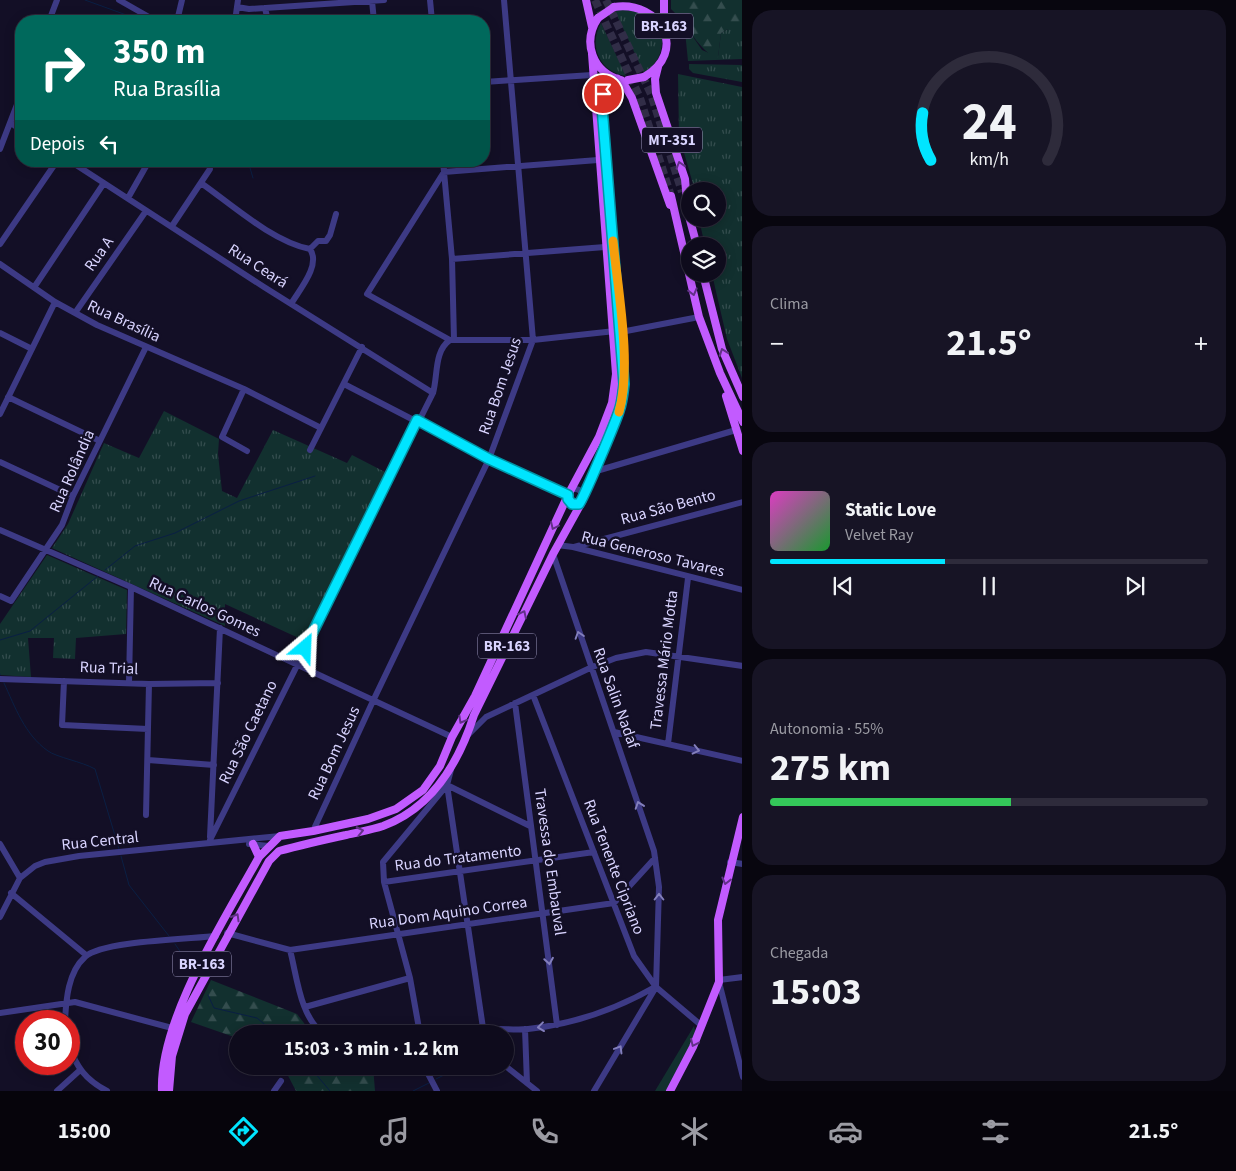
<!DOCTYPE html>
<html lang="pt">
<meta charset="utf-8">
<style>
body{margin:0;font-family:"Source Sans 3",sans-serif;background:#171425;color:#f1f3f6;height:100vh;display:flex;flex-direction:column;font-size:19px;white-space:nowrap}
*{box-sizing:border-box;margin:0}
p{font-size:16px;color:#9b9ba3}
.icon{flex:none;width:28px;height:28px;fill:none;stroke:currentColor;stroke-width:2;stroke-linecap:round;stroke-linejoin:round}
.map{position:relative;flex:1;overflow:hidden}
.details{display:flex;flex-direction:column;gap:10px;padding:10px;background:#08060f;width:494px}
.details>*{flex:none}
.hud{position:absolute;left:15px;top:15px;width:475px;height:152px;border-radius:20px;box-shadow:0 2px 12px #0003,0 0 0 1px #2e2b3b;background:#00695c;color:#fff;overflow:hidden}
.controls{position:absolute;left:681px;top:182px;display:grid;gap:10px}
.controls a{display:grid;place-items:center;width:45px;height:45px;border-radius:50%;background:#0e0b1c;box-shadow:0 2px 12px #0003,0 0 0 1px #2e2b3b;font-size:25px}
.speed{position:absolute;left:15px;top:1010px;display:flex;gap:10px;font-size:25px;font-weight:700;text-align:center}
.speed>*{display:grid;place-content:center;width:65px;height:65px;border-radius:50%;background:#0e0b1c;box-shadow:0 2px 12px #0003,0 0 0 1px #2e2b3b;line-height:1}
.speed .limit{border:8px solid #d22;background:#fff;color:#111}
.pin{position:absolute;display:grid;place-items:center;width:42px;height:42px;color:#fff;margin:-21px;border:2px solid #fff;border-radius:50%;box-shadow:0 1px 5px #0007}
.me{position:absolute;width:55px;margin:-28px;rotate:26deg;stroke-linejoin:round;filter:drop-shadow(0 0 4px #0008)}
.turn{display:flex;align-items:center;gap:18px;height:105px;padding:0 15px;font-size:22px}
.turn .icon{width:65px;height:65px;stroke-width:2.5}
.turn b{display:block;font-size:35px;line-height:42px}
.then{display:flex;align-items:center;height:48px;padding:0 15px;background:#0003;gap:10px;font-size:19px}
.big{font-size:38px;font-weight:700;line-height:1.1}
.details .widget{flex:1;display:flex;flex-direction:column;justify-content:center;gap:8px;min-width:0;padding:0 18px;border-radius:20px;background:#171425}
.details .dial{align-items:center;gap:0}
.dial svg{height:130px;overflow:visible;fill:none;stroke:#2e2b3b;stroke-width:7;stroke-linecap:round;text-anchor:middle}
.dial text{fill:#f1f3f6;stroke:none}
.song{display:flex;align-items:center;gap:15px}
.cover{width:60px;height:60px;border-radius:8px;background:linear-gradient(135deg,hsl(310 70% 55%),hsl(130 70% 35%))}
.played{height:5px;border-radius:2px;background:linear-gradient(90deg,#00e5ff 40%,#2e2b3b 40%)}
.keys{display:flex;justify-content:space-around;direction:ltr}
.heat{display:flex;justify-content:space-between;align-items:center;font-size:28px;direction:ltr}
.charge{height:8px;border-radius:4px;background:linear-gradient(90deg,#34c759 55%,#2e2b3b 0)}
.trip{position:absolute;left:229px;top:1025px;width:285px;height:50px;border-radius:25px;background:#0e0b1c;box-shadow:0 2px 12px #0003,0 0 0 1px #2e2b3b;font-weight:700;line-height:50px;text-align:center}
.dock{display:flex;height:80px;justify-content:space-around;align-items:center;background:#06040b;color:#9b9ba3}
.dock .icon{width:35px;height:35px}
.dock .active{color:#00e5ff}
.dock b{font-size:22px;color:#f1f3f6}
main{display:flex;flex:1;min-height:0}
.map>svg:first-child{display:block}
.grass{fill:url(#grass-tufts)}
.forest{fill:url(#forest-firs)}
.park{fill:#12302f}
.lines{fill:none;stroke-linecap:round;stroke-linejoin:round}
.stream{stroke:#0a1f44;stroke-width:1}
.major-tunnel{stroke:#312d47;stroke-width:8;stroke-dasharray:8 4;stroke-linecap:butt}
.minor{stroke:#3d3a85;stroke-width:6}
.major{stroke:#c25bff;stroke-width:8}
.major-bridge{stroke:#c25bff;stroke-width:8}
.oneway{stroke:#623188}
.oneway2{stroke:#837fbc}
.route-casing{stroke:#0095a6;stroke-width:12}
.route{stroke:#00e5ff;stroke-width:9}
.slow{stroke:#f59e0b;stroke-width:9}
.labels{text-anchor:middle;dominant-baseline:central;stroke-width:5;stroke-linejoin:round;paint-order:stroke}
.shield{fill:#130f26;stroke:#9e99be;stroke-width:1}
.shield-label{font-size:15px;font-weight:bold;fill:#d9d4ff}
.street-label{font-size:16px;fill:#d9d4ff;stroke:#130f26}
</style>
<main>
<div class="map">
<svg width="743" height="1091" viewBox="0 0 743 1091">
<defs>
<pattern id="grass-tufts" width="24" height="20" patternUnits="userSpaceOnUse" patternTransform="scale(1.25)"><rect width="24" height="20" fill="#12302f"/><path d="M3 7l-1-3M5 7V3M7 7l1-3M15 17l-1-3M17 17v-4M19 17l1-3" fill="none" stroke="#344d4e"/></pattern>
<pattern id="forest-firs" width="22" height="20" patternUnits="userSpaceOnUse" patternTransform="scale(1.25)"><rect width="22" height="20" fill="#12302f"/><path d="M5 1l3.5 6h-7zM16 11l3.5 6h-7z" fill="#344d4e"/></pattern>
</defs>
<rect width="100%" height="100%" fill="#130f26"/>
<path class="grass" d="M621 9 647 13 662 33C663 52 659 62 644 73L615 11Z
M680 18 702 50 718 57 721 33 728 29H742V59L688 61 685 31Z
M601 23 626 76C600 72 588 46 601 23Z
M689 64 742 65V82L693 73 689 69Z
M678 74 742 87V378L727 339 712 274H718V246H705L699 219H718V191H695L679 135Z
M164 411 219 439 218 454 222 491 237 498 273 430 347 463 352 455 385 472 303 640 225 604V626L52 548 68 524 104 443 139 458Z
M47 555 127 590 126 634 76 638 75 659 53 658 54 638H28L31 677 0 675V624Z"/>
<path class="forest" d="M671 0H742V29H728L721 33 718 57 715 58C695 45 688 25 671 9Z
M211 980 297 1014 307 1027 318 1034H238L237 1038 191 1022Z
M283 1066H373L375 1091H296Z"/>
<path class="park" d="M694 1026 696 1035 669 1091H655Z"/>
<g class="lines">
<path class="stream" d="M85 0 143 21
M248 161 253 178
M105 570 135 546 175 533 239 501 315 476
M0 640 30 631 98 576
M0 674V675
M4 683C15 707 25 735 48 751 56 757 83 762 95 769L119 849
M121 856 129 885 169 936
M175 944 193 970
M208 995 214 1008 257 1018 276 1034
M309 1066 330 1091
M436 1079 462 1066
M413 1091 429 1083"/>
<path class="major-tunnel" d="M595 0 640 98 671 196
M606 0 651 94 682 192"/>
<path class="minor" d="M119 0 156 21
M238 0 237 7 249 9 384 0
M430 0 432 21
M372 1 374 21
M265 8 268 21
M49 21 57 0
M177 21 182 0
M235 21 237 7
M484 82 592 75
M11 123 21 130
M0 149 21 94
M70 161 264 287 433 393
M443 161 452 259 454 340
M201 183C231 204 273 242 310 249 321 265 300 289 291 304
M128 198 149 161
M172 226 210 169 209 161
M0 244 57 161
M310 249 318 241H326L330 235 336 214
M452 259 605 247
M0 264 55 302 97 325 244 389 321 428
M35 286 104 183
M75 313 146 211
M621 332 699 317
M0 333 32 349
M450 340 367 294 444 172 598 160
M344 384 489 459 568 495
M244 389 222 437 247 451
M8 397 100 441
M0 414 55 302
M310 450 362 347
M0 462 73 496
M593 472 736 430
M567 497a8 8 0 1 1 16 0a8 8 0 1 1-16 0Z
M0 530 131 587 452 737
M557 545 573 547 743 590
M574 547 743 502
M553 554 654 851 659 887 656 987 594 1091
M0 596 11 601 62 525 73 496 146 347
M0 679 149 684 218 683
M64 681 62 725 148 729
M129 683 131 587
M533 695 634 956 656 987 702 1026
M515 703 557 1025
M614 732 743 761
M468 735 486 717 590 668 616 658 646 652 743 666
M668 744 688 578
M148 760 214 765
M447 785 483 1028
M447 785 530 826
M146 815 149 684
M313 831 373 701 489 459 533 340 504 0
M210 837 220 628
M210 840 433 393C438 375 434 351 450 340H533L615 331
M0 844 20 878
M249 844 269 846
M730 862 743 864
M384 882 594 852
M11 893 86 955
M0 917 20 878 35 866 45 862 79 856 280 836
M227 933 290 950 614 903 655 858
M290 950C297 976 300 1018 324 1034
M719 980 743 977
M719 982 743 1077
M305 1007 410 978
M0 1013 75 1002 172 1028
M65 1021C66 1000 68 972 85 957 101 941 190 939 216 936
M525 1029 527 1083
M420 1034 410 978 384 882 383 862 447 785 452 766
M472 1034C490 1025 508 1031 528 1029 574 1024 615 1010 655 987
M69 1045C76 1067 86 1080 107 1091
M424 1066 437 1091
M508 1068 537 1091
M57 1091 79 1071
M274 1091 281 1081"/>
<path class="major" d="M586 0 592 27
M614 7C662 0 688 52 644 77
M598 18C582 42 592 72 621 80
M664 26V0
M658 67 655 79 656 93 685 179 688 213
M618 79 625 86 632 98 670 205
M671 196 699 317 720 373 743 422
M687 209 697 246
M703 274 722 349 743 397
M726 396 743 451
M253 844 259 857
M162 1091C159 1020 225 919 259 857L280 836 313 831 368 819 396 809 423 790 440 766 452 737 475 696 568 495 599 437 612 403 616 374 592 54
M169 1091 172 1056 185 1014 269 861 279 851C301 845 323 840 346 835 358 832 371 830 383 826 432 808 459 762 474 715L553 554 583 500 593 472 619 411 624 384 602 107 604 91 618 79
M670 1091 693 1047 719 982 718 920 743 817"/>
<path class="major-bridge" d="M598 18 614 7
M628 80 644 77"/>
</g>
<defs><path id="oneway-chevron" d="M-2-3.5L2.5 0L-2 3.5" fill="none" stroke-width="1.6" stroke-linecap="round" stroke-linejoin="round" transform="scale(1.25)"/></defs>
<g class="oneway">
<use href="#oneway-chevron" transform="translate(680 165) rotate(-107)"/>
<use href="#oneway-chevron" transform="translate(693 292) rotate(76)"/>
<use href="#oneway-chevron" transform="translate(723 352) rotate(-110)"/>
<use href="#oneway-chevron" transform="translate(554 526) rotate(115)"/>
<use href="#oneway-chevron" transform="translate(523 614) rotate(-64)"/>
<use href="#oneway-chevron" transform="translate(462 720) rotate(119)"/>
<use href="#oneway-chevron" transform="translate(360 831) rotate(-12)"/>
<use href="#oneway-chevron" transform="translate(726 881) rotate(104)"/>
<use href="#oneway-chevron" transform="translate(236 917) rotate(-60)"/>
<use href="#oneway-chevron" transform="translate(694 1043) rotate(115)"/>
</g>
<g class="oneway2">
<use href="#oneway-chevron" transform="translate(579 635) rotate(-108)"/>
<use href="#oneway-chevron" transform="translate(696 750) rotate(13)"/>
<use href="#oneway-chevron" transform="translate(639 805) rotate(-109)"/>
<use href="#oneway-chevron" transform="translate(659 897) rotate(-90)"/>
<use href="#oneway-chevron" transform="translate(549 961) rotate(81)"/>
<use href="#oneway-chevron" transform="translate(541 1027) rotate(173)"/>
<use href="#oneway-chevron" transform="translate(619 1049) rotate(-59)"/>
</g>
<g class="lines">
<g class="route-casing">
<path id="route" d="M305 648 417 420 489 459 568 495V499L572 504H579C583 500 616 421 619 411 622 403 623 393 624 384L602 107 603 94"/>
</g>
<use href="#route" class="route"/>
<path class="slow" d="M613 241C618 291 632 365 619 412"/>
</g>
<g class="labels">
<g class="shield">
<rect x="635" y="13.5" width="58" height="25" rx="4"/>
<rect x="642" y="127.5" width="60" height="25" rx="4"/>
<rect x="478" y="633.5" width="58" height="25" rx="4"/>
<rect x="173" y="951.5" width="58" height="25" rx="4"/>
</g>
<g class="shield-label">
<text x="664" y="26">BR-163</text>
<text x="672" y="140">MT-351</text>
<text x="507" y="646">BR-163</text>
<text x="202" y="964">BR-163</text>
</g>
<g class="street-label">
<text transform="translate(99 254) rotate(-55)">Rua A</text>
<text transform="translate(258 266) rotate(33)">Rua Ceará</text>
<text transform="translate(124 321) rotate(25)">Rua Brasília</text>
<text transform="translate(500 386) rotate(-71)">Rua Bom Jesus</text>
<text transform="translate(72 471) rotate(-66)">Rua Rolândia</text>
<text transform="translate(668 507) rotate(-15)">Rua São Bento</text>
<text transform="translate(653 554) rotate(14)">Rua Generoso Tavares</text>
<text transform="translate(205 607) rotate(25)">Rua Carlos Gomes</text>
<text transform="translate(664 660) rotate(-83)">Travessa Mário Motta</text>
<text transform="translate(109 668) rotate(2)">Rua Trial</text>
<text transform="translate(616 698) rotate(70)">Rua Salin Nadaf</text>
<text transform="translate(248 732) rotate(-64)">Rua São Caetano</text>
<text transform="translate(334 753) rotate(-65)">Rua Bom Jesus</text>
<text transform="translate(100 841) rotate(-6)">Rua Central</text>
<text transform="translate(458 858) rotate(-7)">Rua do Tratamento</text>
<text transform="translate(550 862) rotate(82)">Travessa do Embauval</text>
<text transform="translate(614 867) rotate(69)">Rua Tenente Cipriano</text>
<text transform="translate(448 913) rotate(-8)">Rua Dom Aquino Correa</text>
</g>
</g>
</svg>
<div class="controls">
<a><svg class="icon" aria-label="search" viewBox="0 0 24 24"><circle cx="10" cy="10" r="6"/><path d="M15 15l6 6"/></svg></a>
<a><svg class="icon" aria-label="layers" viewBox="0 0 24 24"><path d="M12 4l9 5-9 5-9-5zM3 14l9 5 9-5"/></svg></a>
</div>
<div class="speed"><div class="limit">30</div></div>
<div class="pin" style="left:603px;top:94px;background:#d93025"><svg class="icon" aria-label="arrive" viewBox="0 0 24 24"><path d="M6 21V4h12l-3 4 3 4H6"/></svg></div>
<svg class="me" style="left:305px;top:648px" viewBox="-20 -20 40 40"><path d="M0-17L14 15 0 8-14 15z" fill="#00e5ff" stroke="#fff" stroke-width="4"/></svg>
<div class="trip">15:03 · 3 min · 1.2 km</div>
<div class="hud">
<div class="turn"><svg class="icon" aria-label="right" viewBox="0 0 24 24"><path d="M7 20v-9h11M14 6l5 5-5 5"/></svg><div><b>350 m</b>Rua Brasília</div></div>
<div class="then">Depois<svg class="icon" aria-label="left" viewBox="0 0 24 24"><path d="M17 20v-9H6M10 6l-5 5 5 5"/></svg></div>
</div>
</div>
<section class="details">
<div class="widget dial"><svg viewBox="0 0 100 80">
<path d="M14 69A42 42 0 1 1 86 69"/>
<path d="M14 69A42 42 0 0 1 9 40" stroke="#00e5ff"/>
<text x="50" y="56" font-size="32" font-weight="700">24</text>
<text x="50" y="72" font-size="11">km/h</text>
</svg></div>
<div class="widget"><p>Clima</p>
<div class="heat"><a>−</a><b class="big">21.5°</b><a>+</a></div>
</div>
<div class="widget">
<div class="song"><i class="cover"></i><div><b>Static Love</b><p>Velvet Ray</p></div></div>
<div class="played"></div>
<div class="keys"><svg class="icon" aria-label="previous" viewBox="0 0 24 24"><path d="M18 5L8 12l10 7zM5 5v14"/></svg><svg class="icon" aria-label="pause" viewBox="0 0 24 24"><path d="M8 5v14M16 5v14"/></svg><svg class="icon" aria-label="next" viewBox="0 0 24 24"><path d="M6 5l10 7-10 7zM19 5v14"/></svg></div>
</div>
<div class="widget"><p>Autonomia · 55%</p><b class="big">275 km</b><div class="charge"></div></div>
<div class="widget"><p>Chegada</p><b class="big">15:03</b></div>
</section>
</main>
<nav class="dock">
<b>15:00</b>
<svg class="icon active" aria-label="directions" viewBox="0 0 24 24"><path d="M12 3l9 9-9 9-9-9zM9 14v-3h6M13 9l2 2-2 2"/></svg>
<svg class="icon" aria-label="music" viewBox="0 0 24 24"><path d="M9 18V5l10-2v13"/><circle cx="6" cy="18" r="3"/><circle cx="16" cy="16" r="3"/></svg>
<svg class="icon" aria-label="phone" viewBox="0 0 24 24"><path d="M5 4h4l2 5-3 2q2 4 5 5l2-3 5 2v4C11 20 4 13 5 4z"/></svg>
<svg class="icon" aria-label="climate" viewBox="0 0 24 24"><path d="M12 3v18M4 7l16 10M4 17L20 7"/></svg>
<svg class="icon" aria-label="car" viewBox="0 0 24 24"><path d="M5 17H2v-5l4-1 3-4h7l3 4 3 1v5h-3M9 17h6M6 11h13"/><circle cx="7" cy="17" r="2"/><circle cx="17" cy="17" r="2"/></svg>
<svg class="icon" aria-label="filters" viewBox="0 0 24 24"><path d="M4 7h16M4 17h16"/><circle cx="9" cy="7" r="2"/><circle cx="15" cy="17" r="2"/></svg>
<b>21.5°</b>
</nav>
